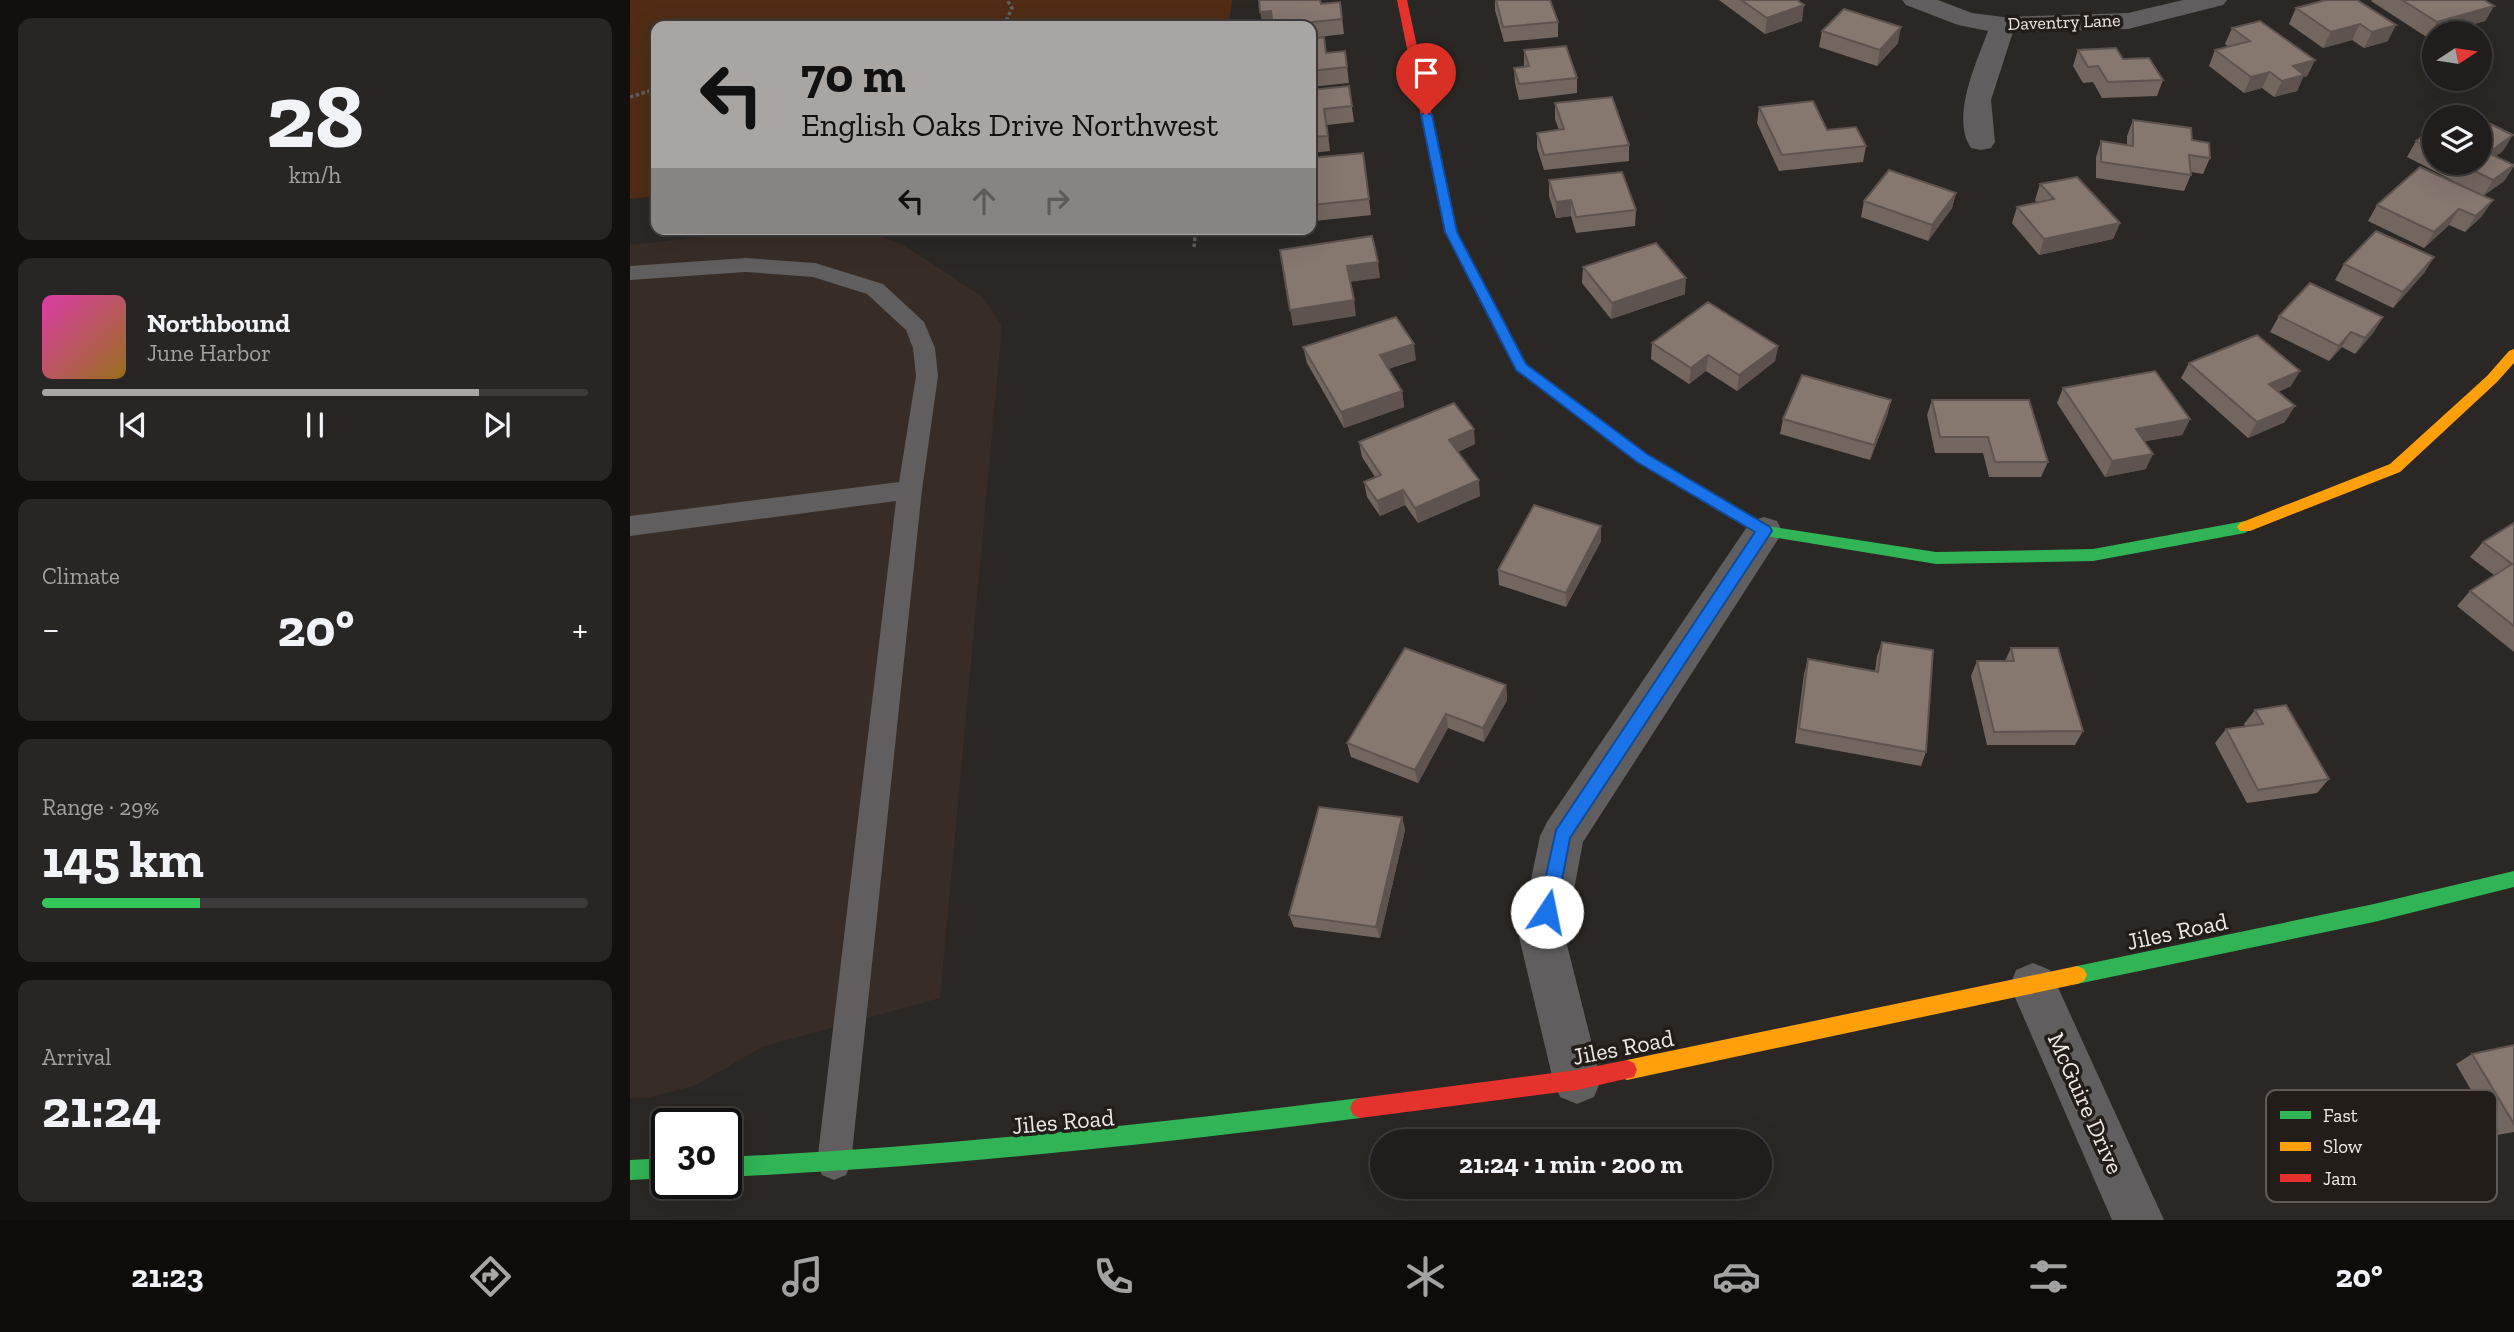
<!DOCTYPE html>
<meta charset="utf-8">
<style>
body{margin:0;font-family:"Zilla Slab",serif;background:#282625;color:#f1f3f6;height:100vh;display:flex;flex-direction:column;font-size:26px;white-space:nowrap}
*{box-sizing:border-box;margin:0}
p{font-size:23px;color:#a2a2a3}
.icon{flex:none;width:38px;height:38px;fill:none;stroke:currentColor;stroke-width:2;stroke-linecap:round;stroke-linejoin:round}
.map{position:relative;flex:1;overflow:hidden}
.sheet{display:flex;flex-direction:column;gap:18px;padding:18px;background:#12100f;width:630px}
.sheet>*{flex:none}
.guide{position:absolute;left:21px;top:21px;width:665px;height:214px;border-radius:14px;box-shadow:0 7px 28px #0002,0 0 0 2px #3d3b3b;background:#a9a5a2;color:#111;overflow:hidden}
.needle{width:46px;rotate:78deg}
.buttons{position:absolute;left:1792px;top:21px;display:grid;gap:14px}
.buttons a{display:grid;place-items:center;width:70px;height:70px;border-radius:50%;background:#201d1c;box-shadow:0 7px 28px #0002,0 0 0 2px #3d3b3b;font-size:35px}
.speed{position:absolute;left:21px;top:1108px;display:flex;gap:14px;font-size:35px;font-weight:700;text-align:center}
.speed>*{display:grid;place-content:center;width:91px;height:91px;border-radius:50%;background:#201d1c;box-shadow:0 7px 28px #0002,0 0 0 2px #3d3b3b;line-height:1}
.speed .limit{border:4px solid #111;border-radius:10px;background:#fff;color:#111}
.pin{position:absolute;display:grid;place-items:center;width:60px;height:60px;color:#fff;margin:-72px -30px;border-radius:50% 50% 50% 0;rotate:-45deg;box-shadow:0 0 7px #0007}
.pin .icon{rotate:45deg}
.me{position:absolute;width:77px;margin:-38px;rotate:11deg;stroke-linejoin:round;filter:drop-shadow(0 0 5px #0008)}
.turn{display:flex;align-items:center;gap:24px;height:147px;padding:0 35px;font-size:32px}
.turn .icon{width:91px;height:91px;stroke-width:2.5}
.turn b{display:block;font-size:49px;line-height:60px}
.lanes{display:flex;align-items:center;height:66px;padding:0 35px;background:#0003;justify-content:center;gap:35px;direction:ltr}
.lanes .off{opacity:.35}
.big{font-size:52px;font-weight:700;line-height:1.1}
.sheet .widget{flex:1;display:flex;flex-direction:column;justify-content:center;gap:10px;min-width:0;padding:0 24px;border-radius:14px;background:#282625}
.sheet .dial{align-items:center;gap:0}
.dial b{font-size:91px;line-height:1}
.song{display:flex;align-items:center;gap:21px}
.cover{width:84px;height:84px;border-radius:10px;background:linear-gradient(135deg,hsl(320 70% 55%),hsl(40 70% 35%))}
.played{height:7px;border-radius:4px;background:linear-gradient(90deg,#a9a5a2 80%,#3d3b3b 80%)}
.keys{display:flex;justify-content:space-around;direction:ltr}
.heat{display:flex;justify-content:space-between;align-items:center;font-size:38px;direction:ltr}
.charge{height:10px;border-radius:5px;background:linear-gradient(90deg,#34c759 29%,#3d3b3b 0)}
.trip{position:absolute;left:740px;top:1129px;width:402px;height:70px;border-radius:35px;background:#201d1c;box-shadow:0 7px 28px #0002,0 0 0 2px #3d3b3b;font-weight:700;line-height:70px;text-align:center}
.dock{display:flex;height:112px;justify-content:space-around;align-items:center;background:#0d0c0b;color:#a2a2a3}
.dock .icon{width:49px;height:49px}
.dock .selected{color:#a9a5a2}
.dock b{font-size:32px;color:#f1f3f6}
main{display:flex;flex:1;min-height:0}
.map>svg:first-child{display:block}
.built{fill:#382c26}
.green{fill:#502c15}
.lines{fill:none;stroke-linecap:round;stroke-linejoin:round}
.path{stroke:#615f5e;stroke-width:3.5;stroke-dasharray:3.5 2.5;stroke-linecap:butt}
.lane{fill:#605e5e;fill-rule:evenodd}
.street{fill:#605e5e;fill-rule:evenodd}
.fast{fill:#30b455;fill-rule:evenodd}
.slow{fill:#ff9f0a;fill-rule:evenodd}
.jam{fill:#e5322d;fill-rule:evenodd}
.wall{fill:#73665f}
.shaded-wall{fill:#5e534e}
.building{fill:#86776f;stroke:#5e534e;stroke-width:2}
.route{fill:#1a73e8;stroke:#114b97;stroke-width:2}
.labels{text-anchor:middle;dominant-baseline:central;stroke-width:7;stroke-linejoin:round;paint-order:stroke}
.far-street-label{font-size:18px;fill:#ede9e6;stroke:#231d19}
.near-street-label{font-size:24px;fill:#ede9e6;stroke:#231d19}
.key{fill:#231d19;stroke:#605a56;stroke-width:2}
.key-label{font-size:19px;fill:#ede9e6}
</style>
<main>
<section class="sheet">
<div class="widget dial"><b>28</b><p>km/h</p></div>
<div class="widget">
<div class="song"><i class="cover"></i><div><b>Northbound</b><p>June Harbor</p></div></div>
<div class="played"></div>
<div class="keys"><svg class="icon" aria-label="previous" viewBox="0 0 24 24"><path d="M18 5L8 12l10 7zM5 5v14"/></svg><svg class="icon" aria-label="pause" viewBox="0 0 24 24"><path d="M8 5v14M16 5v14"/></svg><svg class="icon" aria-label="next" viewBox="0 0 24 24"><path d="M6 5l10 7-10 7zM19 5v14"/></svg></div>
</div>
<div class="widget"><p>Climate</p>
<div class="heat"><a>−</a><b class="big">20°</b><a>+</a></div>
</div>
<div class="widget"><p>Range · 29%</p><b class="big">145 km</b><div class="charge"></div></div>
<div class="widget"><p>Arrival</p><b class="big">21:24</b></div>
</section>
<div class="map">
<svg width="1884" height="1220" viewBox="0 0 1884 1220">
<rect width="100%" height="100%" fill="#2b2725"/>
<path class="built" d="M144 229H228L272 244 353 297 372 326 310 998 132 1047 66 1085 19 1098H0V245Z"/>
<path class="green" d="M0 0H602L599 26H26V196L0 199Z"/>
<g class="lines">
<path class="path" d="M374 26 382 8 377 0
M0 97 26 89
M564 247 566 229"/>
<path class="lane" d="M116 258 185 263 253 284 294 322 305 348 308 376 292 490 221 1163 216 1175 204 1180 192 1175 187 1163 266 501 0 536V516L269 482 286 376 283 348 276 330 237 294 183 277 116 272 0 280V266Z"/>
<path class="street" d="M1272 0H1308L1342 13 1373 17 1498 13 1553 0H1597L1593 5 1498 29 1383 32 1361 100 1365 142 1361 148 1351 150 1341 148C1320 118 1347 61 1358 31L1328 25 1276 5Z
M1134 517 1147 521 1152 531 1147 541 953 842 935 937 971 1080 964 1097 947 1104 930 1097 923 1080 889 937 910 836 917 822 1121 521Z
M1403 963 1420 970 1534 1220H1482L1380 986 1386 970Z"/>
<path class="fast" d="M818 214 824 218 827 232 896 364 1017 454 1137 526 1306 552 1463 549 1615 521 1623 527 1615 533 1463 561 1306 564 1129 535 1007 462 886 370 815 232 812 218Z
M1884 871V887L1744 922 1447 984 1440 981 1437 975 1440 969 1447 966 1744 904Z
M730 1098 737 1101 740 1108 737 1115 730 1118C519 1145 309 1167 96 1177V1157C309 1147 519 1124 730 1098Z
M37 1158V1178L0 1180V1160Z"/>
<path class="slow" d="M1884 349V363L1867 382 1770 472 1620 531H1610L1607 527 1610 523 1760 464 1857 376 1879 351Z
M1447 966 1454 969 1457 975 1454 981 1447 984 997 1080 990 1077 987 1070 990 1063 997 1060Z"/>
<path class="jam" d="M767 0H777L824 218 818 222 812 218Z
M997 1060 1004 1063 1007 1070 1004 1077 947 1090 730 1118 723 1115 720 1108 723 1101 730 1098 947 1070Z"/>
</g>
<path class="wall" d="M865 0H920L928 22V37L874 42 865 10Z
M1089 0H1167L1172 21 1135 34Z
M1696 0 1758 41 1734 48 1722 40 1693 48 1659 24 1666 8Z
M1742 0H1854L1864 6 1855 21 1804 33V36L1798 38 1741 1Z
M710 2 714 34 681 38V26H633L691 4Z
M1602 28 1685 60 1677 76 1673 77 1667 91 1644 97 1632 88 1614 93 1579 66 1585 50 1599 47 1595 44Z
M1192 31 1268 43 1247 66 1189 47Z
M681 39 696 53 715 51 719 83 681 87Z
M894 50 947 78V93L889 100 885 83 884 68 894 67Z
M1448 50 1493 59 1533 80 1527 96 1472 98 1463 82 1453 83 1443 66Z
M719 86 724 122 697 125 700 151 681 153V90Z
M925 103 999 145V161L914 170 907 148V133L929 130 925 119Z
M1129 107 1197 130 1236 146 1233 162 1149 171 1127 123Z
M1503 120 1562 140 1580 158 1573 174 1561 172V175L1554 191 1466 178V157L1471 141 1497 145V136Z
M1804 129V163H1850L1873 151 1866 156 1884 166 1874 181 1853 196 1852 216 1835 232 1819 225 1794 248 1738 221 1747 205 1851 195 1777 157 1786 141Z
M733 153 741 215 685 221 682 205Z
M919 180 1006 210 1005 226 946 233 941 216 926 218 919 196Z
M1410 184 1490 223 1483 239 1409 255 1382 223 1387 207 1407 203 1405 200Z
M1326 193 1322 208 1298 241 1231 217 1234 201Z
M1804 257 1794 273 1763 308 1705 280 1714 264Z
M953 267 1055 294 981 319 952 283Z
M1649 316 1753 317 1743 333 1725 354 1712 347 1699 361 1640 332Z
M1022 343 1148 346 1145 361 1107 391 1076 371 1059 384 1021 359Z
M673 347 786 360 758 369 772 391 774 407 714 428 677 363Z
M1559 363 1661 386 1648 392 1655 422 1618 438 1551 378Z
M1433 388 1560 419 1552 435 1515 441 1516 469 1475 477 1427 403Z
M1261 400 1257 416 1240 460 1150 434 1153 419Z
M1302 400 1418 462 1411 477H1359L1353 453H1305L1297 415Z
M729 442 845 444 828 452 850 496 788 523 775 505 750 516 737 497 734 482 745 477 732 457Z
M1884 523V652L1827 606 1840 591 1864 575 1840 557 1853 542Z
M971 541 936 607 869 585 868 570Z
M1252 642 1296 752 1291 766 1165 743 1174 674 1178 659 1245 672 1247 656Z
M1381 648 1453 731 1445 745H1357L1341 676 1347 661H1375Z
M876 685 877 700 854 742 818 728 788 783 721 757 717 743Z
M1625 710 1699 779 1687 793 1617 803 1585 743 1596 729 1616 727 1614 724Z
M772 817 775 830 750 938 664 927 659 915Z
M1884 1045V1132L1867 1135 1826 1064 1842 1054Z"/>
<path class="shaded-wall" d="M1174 5 1172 21 1135 34 1137 18Z
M1864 6 1855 21 1814 33H1804V36L1798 38 1807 22Z
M641 11 643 26H633L630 12Z
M1730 24 1722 40 1693 48 1701 32Z
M1766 25 1758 41 1734 48 1742 32Z
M1271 27 1268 43 1247 66 1250 50Z
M1685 60 1677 76 1673 77 1667 91 1644 97 1652 81 1663 66Z
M1640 72 1632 88 1614 93 1621 77Z
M1883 135 1873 151 1848 168 1858 153Z
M1884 165 1874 181 1853 196 1863 180Z
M1326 193 1322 208 1298 241 1302 225Z
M941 200V216L926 218V202Z
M1863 200 1852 216 1835 232 1846 216Z
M1829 209 1819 225 1794 248 1804 232Z
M1490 223 1483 239 1409 255 1414 239Z
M1804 257 1794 273 1763 308 1773 292Z
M748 262 750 278 719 282 717 266Z
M1056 278 1055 294 981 319 982 303Z
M724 300 726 316 663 326 660 310Z
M1753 317 1743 333 1725 354 1735 338Z
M1721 332 1712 347 1699 361 1709 346Z
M784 344 786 360 752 371 750 355Z
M1148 346 1145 361 1107 391 1109 375Z
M1078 355 1076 371 1059 384 1061 368Z
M1670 371 1661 386 1630 400 1639 384Z
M772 391 774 407 714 428 711 412Z
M1261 400 1257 416 1240 460 1244 445Z
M1665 406 1655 422 1618 438 1627 422Z
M1560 419 1552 435 1499 444 1506 429Z
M844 429 845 444 820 455 819 440Z
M1523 454 1516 469 1475 477 1482 461Z
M849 480 850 496 788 523 785 508Z
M773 490 775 505 750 516 747 501Z
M971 526V541L936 607V593Z
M876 685 877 700 854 742 853 728Z
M816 714 818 728 788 783 785 770Z
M772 817 775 830 750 938 746 927Z"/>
<path class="building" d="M629 0H690L691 4 710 2 712 19 643 26 641 11 630 12Z
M866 0H920L928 22 873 27Z
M1111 0H1167L1174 5 1137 18Z
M1696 0H1727L1766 25 1742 32 1730 24 1701 32 1666 8Z
M1772 0H1854L1864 6 1807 22Z
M1214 9 1271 27 1250 50 1192 31Z
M1630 21 1685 60 1663 66 1674 75 1652 81 1640 72 1621 77 1585 50 1620 41 1602 28Z
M694 37 696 53 715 51 717 67 681 71V39Z
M936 46 947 78 889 84 884 68 899 66 894 50Z
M1486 48 1493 59 1519 58 1533 80 1478 82 1468 66 1458 67 1448 50Z
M719 86 722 106 694 109 698 136 681 137V90Z
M982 97 999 145 914 155 907 133 934 129 925 103Z
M1183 101 1197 130 1226 127 1236 146 1152 155 1129 107Z
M1832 111 1846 117H1823Z
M1850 119 1883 135 1858 153 1884 165 1863 180 1828 163H1850Z
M1503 120 1561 128 1562 140 1579 143 1580 158 1559 155 1561 175 1471 162V141L1503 146Z
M1804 129V151L1786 141Z
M733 153 739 199 682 205 681 158Z
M1790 167 1863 200 1846 216 1829 209 1804 232 1747 205Z
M1259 170 1326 193 1302 225 1234 201Z
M992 172 1006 210 946 217 941 200 926 202 919 180Z
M1447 177 1490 223 1414 239 1387 207 1424 199 1410 184Z
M1746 231 1804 257 1773 292 1714 264Z
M742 236 748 262 717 266 724 300 660 310 650 250Z
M1026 243 1056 278 982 303 953 267Z
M1680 283 1753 317 1735 338 1721 332 1709 346 1649 316Z
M1078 302 1148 346 1109 375 1078 355 1061 368 1022 343Z
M766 317 784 344 750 355 772 391 711 412 673 347Z
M1627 335 1670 371 1639 384 1665 406 1627 422 1559 363Z
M1525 371 1560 419 1506 429 1523 454 1482 461 1433 388Z
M1172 375 1261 400 1244 445 1153 419Z
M1302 400H1399L1418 462H1365L1358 437H1310Z
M824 403 844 429 819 440 849 480 785 508 773 490 747 501 734 482 751 475 729 442Z
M904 505 971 526 936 593 868 570Z
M1884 523V626L1840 591 1882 564 1853 542Z
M1252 642 1303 650 1296 752 1169 729 1178 659 1248 672Z
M775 648 876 685 853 728 816 714 785 770 717 743Z
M1381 648H1428L1453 731 1364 732 1347 661H1384Z
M1656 705 1699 779 1628 790 1596 729 1633 724 1625 710Z
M689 807 772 817 746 927 659 915Z
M1884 1045V1124L1842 1054Z"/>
<path class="route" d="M796 112 802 115 827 232 896 364 1017 454 1140 527 1142 531 940 838 926 912 924 918 917 920 910 918 908 912 926 830 1125 532 1007 462 886 370 815 232 791 115Z"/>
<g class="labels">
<g class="far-street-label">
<text transform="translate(1434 22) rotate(-2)">Daventry Lane</text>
</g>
<g class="near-street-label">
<text transform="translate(1547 931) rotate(-12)">Jiles Road</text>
<text transform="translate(993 1047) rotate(-11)">Jiles Road</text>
<text transform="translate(1456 1103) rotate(66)">McGuire Drive</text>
<text transform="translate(433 1121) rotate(-5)">Jiles Road</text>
</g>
</g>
<rect x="1636" y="1090" width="231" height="112" rx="10" class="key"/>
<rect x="1650" y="1111" width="31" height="8" fill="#30b455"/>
<rect x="1650" y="1142" width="31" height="9" fill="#ff9f0a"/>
<rect x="1650" y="1174" width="31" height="8" fill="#e5322d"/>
<g class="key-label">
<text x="1693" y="1122">Fast</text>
<text x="1693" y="1153">Slow</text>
<text x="1693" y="1185">Jam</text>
</g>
</svg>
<div class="buttons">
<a><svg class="needle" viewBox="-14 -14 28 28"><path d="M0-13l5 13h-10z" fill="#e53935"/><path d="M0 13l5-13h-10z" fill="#a2a2a3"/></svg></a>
<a><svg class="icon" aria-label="layers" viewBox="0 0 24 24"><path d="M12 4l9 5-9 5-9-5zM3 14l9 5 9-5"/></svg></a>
</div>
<div class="speed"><div class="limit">30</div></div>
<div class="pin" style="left:796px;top:115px;background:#d93025"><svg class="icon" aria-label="arrive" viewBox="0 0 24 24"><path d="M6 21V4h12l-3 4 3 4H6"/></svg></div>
<svg class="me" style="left:917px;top:912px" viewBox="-20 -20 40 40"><circle r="19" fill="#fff"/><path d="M0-13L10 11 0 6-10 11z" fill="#1a73e8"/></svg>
<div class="trip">21:24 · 1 min · 200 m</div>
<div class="guide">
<div class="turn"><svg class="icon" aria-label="left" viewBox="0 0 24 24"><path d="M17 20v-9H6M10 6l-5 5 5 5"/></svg><div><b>70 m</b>English Oaks Drive Northwest</div></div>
<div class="lanes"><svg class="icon" aria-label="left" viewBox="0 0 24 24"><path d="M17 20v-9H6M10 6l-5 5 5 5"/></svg><svg class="icon off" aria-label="ahead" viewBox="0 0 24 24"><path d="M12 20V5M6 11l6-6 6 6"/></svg><svg class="icon off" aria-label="right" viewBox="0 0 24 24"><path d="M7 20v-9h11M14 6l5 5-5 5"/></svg></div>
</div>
</div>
</main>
<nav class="dock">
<b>21:23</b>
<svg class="icon selected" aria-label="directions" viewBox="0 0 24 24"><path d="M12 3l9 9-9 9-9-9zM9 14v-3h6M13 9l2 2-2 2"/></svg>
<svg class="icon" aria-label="music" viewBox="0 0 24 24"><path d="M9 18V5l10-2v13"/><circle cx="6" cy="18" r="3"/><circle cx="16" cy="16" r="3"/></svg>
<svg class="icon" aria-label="phone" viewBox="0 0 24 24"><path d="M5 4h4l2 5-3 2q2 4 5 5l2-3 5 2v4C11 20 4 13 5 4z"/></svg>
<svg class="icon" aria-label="climate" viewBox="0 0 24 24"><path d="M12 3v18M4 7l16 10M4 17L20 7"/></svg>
<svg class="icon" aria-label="car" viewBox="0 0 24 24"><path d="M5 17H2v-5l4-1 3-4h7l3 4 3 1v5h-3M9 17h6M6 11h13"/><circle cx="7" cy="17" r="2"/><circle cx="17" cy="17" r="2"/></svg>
<svg class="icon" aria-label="filters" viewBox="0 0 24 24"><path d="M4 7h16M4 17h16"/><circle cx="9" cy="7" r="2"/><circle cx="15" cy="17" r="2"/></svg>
<b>20°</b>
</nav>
